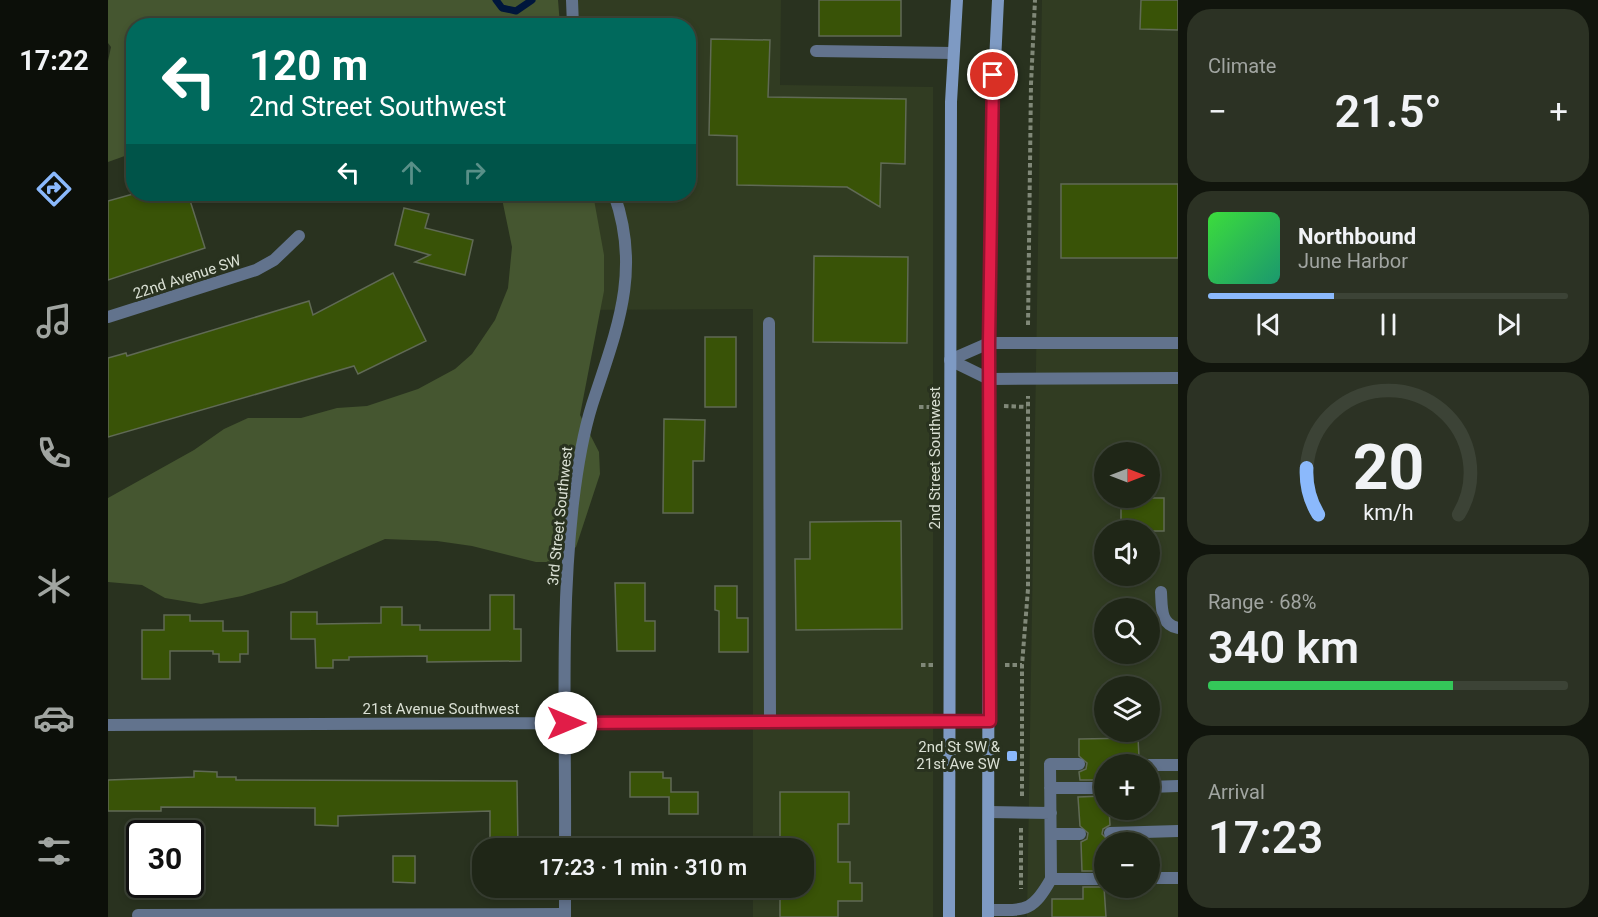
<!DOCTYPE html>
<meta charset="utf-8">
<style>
body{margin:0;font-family:Roboto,sans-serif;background:#2c3224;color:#f1f3f6;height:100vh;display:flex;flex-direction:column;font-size:22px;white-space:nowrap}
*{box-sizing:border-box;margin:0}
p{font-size:20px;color:#a1a5a1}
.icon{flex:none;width:33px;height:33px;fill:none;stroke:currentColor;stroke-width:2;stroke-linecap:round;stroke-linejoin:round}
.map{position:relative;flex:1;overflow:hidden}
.details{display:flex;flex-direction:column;gap:9px;padding:9px;background:#11150d;width:420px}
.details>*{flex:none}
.hud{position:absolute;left:18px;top:18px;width:570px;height:183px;border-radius:24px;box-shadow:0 3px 9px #0003,0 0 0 2px #3c4336;background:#00695c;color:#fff;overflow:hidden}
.needle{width:39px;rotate:90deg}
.controls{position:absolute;left:986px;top:442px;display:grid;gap:12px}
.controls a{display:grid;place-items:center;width:66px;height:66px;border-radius:50%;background:#1f2617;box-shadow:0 3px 9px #0003,0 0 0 2px #3c4336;font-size:30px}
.speed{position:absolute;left:18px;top:820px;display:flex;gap:12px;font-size:30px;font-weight:700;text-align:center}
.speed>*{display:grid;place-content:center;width:78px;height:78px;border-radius:50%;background:#1f2617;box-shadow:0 3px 9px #0003,0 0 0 2px #3c4336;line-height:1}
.speed .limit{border:3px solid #111;border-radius:9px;background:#fff;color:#111}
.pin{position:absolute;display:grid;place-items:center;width:51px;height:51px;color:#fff;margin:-26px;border:3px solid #fff;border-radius:50%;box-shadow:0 2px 6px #0007}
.me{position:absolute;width:66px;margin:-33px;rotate:90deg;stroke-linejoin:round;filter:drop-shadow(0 0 4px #0008)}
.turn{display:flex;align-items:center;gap:21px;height:126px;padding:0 24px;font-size:27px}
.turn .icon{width:78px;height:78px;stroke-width:2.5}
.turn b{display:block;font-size:42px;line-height:51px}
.lanes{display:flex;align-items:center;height:57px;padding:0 24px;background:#0003;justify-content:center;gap:30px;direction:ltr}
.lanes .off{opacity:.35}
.big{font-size:45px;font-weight:600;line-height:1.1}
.details .card{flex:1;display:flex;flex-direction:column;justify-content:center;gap:9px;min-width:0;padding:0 21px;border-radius:24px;background:#2c3224}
.details .dial{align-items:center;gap:0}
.dial svg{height:156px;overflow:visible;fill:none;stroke:#3c4336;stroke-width:7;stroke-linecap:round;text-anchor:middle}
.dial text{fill:#f1f3f6;stroke:none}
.song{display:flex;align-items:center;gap:18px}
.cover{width:72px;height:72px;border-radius:9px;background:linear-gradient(135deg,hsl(120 70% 55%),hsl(160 70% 35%))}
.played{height:6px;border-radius:3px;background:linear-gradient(90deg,#8bb9fc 35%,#3c4336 35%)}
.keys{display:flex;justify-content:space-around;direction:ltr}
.heat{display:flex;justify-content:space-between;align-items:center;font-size:33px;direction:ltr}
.charge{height:9px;border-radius:4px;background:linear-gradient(90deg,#34c759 68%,#3c4336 0)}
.trip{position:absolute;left:364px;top:838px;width:342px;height:60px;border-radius:24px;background:#1f2617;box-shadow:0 3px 9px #0003,0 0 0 2px #3c4336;font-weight:600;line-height:60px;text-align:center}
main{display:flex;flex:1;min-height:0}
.tabs{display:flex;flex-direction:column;width:108px;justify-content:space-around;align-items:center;background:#0c0f09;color:#a1a5a1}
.tabs .icon{width:42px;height:42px}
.tabs .on{color:#8bb9fc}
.tabs b{font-size:27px;color:#f1f3f6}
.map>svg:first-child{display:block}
.built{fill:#313c22;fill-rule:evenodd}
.green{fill:#455630}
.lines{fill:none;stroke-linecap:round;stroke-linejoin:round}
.stream{stroke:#00163c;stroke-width:7}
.building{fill:#395307;stroke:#606a55;stroke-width:1.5}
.path{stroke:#808878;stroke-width:4;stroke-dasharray:4.5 3;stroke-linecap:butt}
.lane{stroke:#62738d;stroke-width:12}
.street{stroke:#62738d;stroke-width:12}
.secondary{stroke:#7e9ac3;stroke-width:12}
.route-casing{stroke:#92132f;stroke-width:15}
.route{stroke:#e11d48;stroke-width:10}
.poi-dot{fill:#8bb9fc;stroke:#29321f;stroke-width:2}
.labels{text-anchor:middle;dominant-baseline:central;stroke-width:6;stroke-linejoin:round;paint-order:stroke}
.street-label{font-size:15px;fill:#dae0d4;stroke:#29321f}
.poi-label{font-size:15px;fill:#dae0d4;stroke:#29321f;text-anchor:end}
</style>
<main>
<nav class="tabs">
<b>17:22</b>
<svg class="icon on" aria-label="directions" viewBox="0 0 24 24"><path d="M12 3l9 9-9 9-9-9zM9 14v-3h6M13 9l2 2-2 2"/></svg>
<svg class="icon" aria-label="music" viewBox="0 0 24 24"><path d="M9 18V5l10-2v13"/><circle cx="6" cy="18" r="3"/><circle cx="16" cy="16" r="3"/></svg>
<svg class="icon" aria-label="phone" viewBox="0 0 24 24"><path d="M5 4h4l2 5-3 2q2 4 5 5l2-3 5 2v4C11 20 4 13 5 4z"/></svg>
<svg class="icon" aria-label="climate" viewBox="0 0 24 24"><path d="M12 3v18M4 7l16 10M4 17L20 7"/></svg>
<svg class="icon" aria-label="car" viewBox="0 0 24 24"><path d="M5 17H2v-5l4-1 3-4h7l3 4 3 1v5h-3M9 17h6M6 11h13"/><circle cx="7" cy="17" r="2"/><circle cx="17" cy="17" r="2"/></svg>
<svg class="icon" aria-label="filters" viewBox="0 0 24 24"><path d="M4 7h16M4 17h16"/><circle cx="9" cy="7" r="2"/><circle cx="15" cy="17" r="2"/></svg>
</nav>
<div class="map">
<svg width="1070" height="917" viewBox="0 0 1070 917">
<rect width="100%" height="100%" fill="#29321f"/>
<path class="built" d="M464 0H673L672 85 825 87V917H645V888H696V849H645V309L461 310 463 194H580V26L464 25Z
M934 0H1070V917H919ZM996 453H1041V498H996ZM996 531H1041V576H996ZM996 609H1041V654H996ZM996 687H1041V732H996ZM996 765H1041V810H996ZM996 843H1041V888H996Z"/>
<path class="green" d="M0 0H450L452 25 26 26 25 153 0 162V61L3 47 0 43Z
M393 194H485L496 255V291L472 415 491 452 492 474 468 547 449 562H428L364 546 329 541 277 539 176 583 134 596 93 604 57 598 34 585 0 582V498L86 450 116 429 140 418H193L229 408 259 406 310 389 347 369 364 354 387 320 400 288 404 247Z"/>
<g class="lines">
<path class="stream" d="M388 0 394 8 408 11 424 0"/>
</g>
<path class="building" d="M711 0H793V36H711Z
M1033 0H1070V30L1032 29Z
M603 39 662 40 660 97 798 99 797 164 773 163 772 207 739 187 629 185V136L601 135Z
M953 184H1070V258H953Z
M25 194H80L97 248 0 280V201Z
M296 208 321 214 317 228 365 240 357 275 307 262 322 255 287 245Z
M706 256 800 257 799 343 705 342Z
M285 273 318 341 250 374 246 366 0 437V358L18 353 19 356 201 301 205 315Z
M597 337H628V407H597Z
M556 419 597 420 596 461H585V513H555Z
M1013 498H1056V531H1013Z
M793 521 794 629 688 630 687 559H702V522Z
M507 583H537V621H547V651H509Z
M607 586H629V618H640V652H611V611L607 610Z
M382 595H406V629H413V661L319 662V656L241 657V660H225V668H208L207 639H183V612H209V624L273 623V607H294V625H312V630H382Z
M56 615H82V621H115V631H140V654H132V662H111V654H105V651H62V679H34V630H56Z
M1030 738 1031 757 1024 760 1023 765H996V780H972L971 772 978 769 979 763 971 756V739Z
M86 771 109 772V777H128V780L409 781 410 849H382V811L230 816V826L207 825V808L53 807V811H0V780L86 777Z
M522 772H555V778H563V792H590V814H561V797H522Z
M672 792H741V824H730V862H742V883H754V901H730V917H672V888H696V849H672Z
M996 796V810H1001L1002 825 995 829 994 834 1003 843H996V871H974L973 842 979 839 980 833 972 826 970 797Z
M285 856H307V883L285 882Z
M975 887H996L998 917H944V899H975Z"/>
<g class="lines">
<path class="path" d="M920 325 923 84 927 0
M896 406 919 407
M811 407H825
M813 665H827
M897 665H914
M914 796V665L920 589V396
M913 828V889"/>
<path class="lane" d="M708 51 845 53
M661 323 662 722
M1053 592C1054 608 1052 624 1070 628
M971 764H942L943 879H996
M1031 765H1070
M1041 787 1070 786
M942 788H996
M881 812 943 813
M1002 833 1070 831
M943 834H972
M1041 878H1070
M880 910C917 910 924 913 943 879
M30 915 457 914"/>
<path class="street" d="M464 0 465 26
M0 317 148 270 166 260 191 236
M842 360 881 379 1070 378
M842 360 881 343H1070
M0 725 882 721
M457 849C458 734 452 618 465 503 469 470 474 437 484 405 508 331 534 272 506 194
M457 888V917"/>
<path class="secondary" d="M841 917 843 102 849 0
M880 917 881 343 883 144 890 0"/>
</g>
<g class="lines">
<g class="route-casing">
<path id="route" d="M458 723 882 721 881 343 885 75"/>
</g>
<use href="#route" class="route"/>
</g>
<rect class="poi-dot" x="898" y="750" width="12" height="12" rx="3"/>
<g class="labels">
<g class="street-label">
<text transform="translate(79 277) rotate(-18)">22nd Avenue SW</text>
<text transform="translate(827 458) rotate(-90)">2nd Street Southwest</text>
<text transform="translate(452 516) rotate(-84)">3rd Street Southwest</text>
<text x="333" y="709">21st Avenue Southwest</text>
</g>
<g class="poi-label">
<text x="892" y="747">2nd St SW &amp;<tspan x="892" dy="17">21st Ave SW</tspan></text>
</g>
</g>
</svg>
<div class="controls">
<a><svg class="needle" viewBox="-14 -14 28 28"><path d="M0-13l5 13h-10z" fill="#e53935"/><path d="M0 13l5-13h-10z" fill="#a1a5a1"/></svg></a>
<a><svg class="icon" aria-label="sound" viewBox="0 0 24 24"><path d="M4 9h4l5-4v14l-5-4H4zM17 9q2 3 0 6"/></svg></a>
<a><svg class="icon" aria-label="search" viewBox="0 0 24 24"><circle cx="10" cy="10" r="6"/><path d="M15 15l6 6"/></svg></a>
<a><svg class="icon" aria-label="layers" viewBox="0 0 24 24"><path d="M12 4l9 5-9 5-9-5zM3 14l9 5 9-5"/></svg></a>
<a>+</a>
<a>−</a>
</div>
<div class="speed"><div class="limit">30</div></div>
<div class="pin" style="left:885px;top:75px;background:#d93025"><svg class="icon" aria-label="arrive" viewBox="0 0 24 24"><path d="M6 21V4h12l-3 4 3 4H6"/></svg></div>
<svg class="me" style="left:458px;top:723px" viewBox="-20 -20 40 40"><circle r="19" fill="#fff"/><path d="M0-13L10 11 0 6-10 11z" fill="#e11d48"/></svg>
<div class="trip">17:23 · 1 min · 310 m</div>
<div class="hud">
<div class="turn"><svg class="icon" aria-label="left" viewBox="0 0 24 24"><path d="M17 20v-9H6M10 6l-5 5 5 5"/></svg><div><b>120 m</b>2nd Street Southwest</div></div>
<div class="lanes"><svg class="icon" aria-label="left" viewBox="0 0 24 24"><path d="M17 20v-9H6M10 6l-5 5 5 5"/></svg><svg class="icon off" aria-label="ahead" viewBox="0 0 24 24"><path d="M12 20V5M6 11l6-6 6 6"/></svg><svg class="icon off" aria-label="right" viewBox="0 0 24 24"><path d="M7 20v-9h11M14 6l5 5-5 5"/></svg></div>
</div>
</div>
<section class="details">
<div class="card"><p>Climate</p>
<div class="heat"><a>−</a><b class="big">21.5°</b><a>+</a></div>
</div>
<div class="card">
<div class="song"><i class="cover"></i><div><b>Northbound</b><p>June Harbor</p></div></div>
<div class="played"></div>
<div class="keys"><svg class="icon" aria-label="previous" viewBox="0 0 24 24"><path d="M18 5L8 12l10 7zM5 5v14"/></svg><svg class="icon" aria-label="pause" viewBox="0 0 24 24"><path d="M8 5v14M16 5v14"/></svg><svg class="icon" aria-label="next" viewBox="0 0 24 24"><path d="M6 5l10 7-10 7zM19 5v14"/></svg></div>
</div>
<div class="card dial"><svg viewBox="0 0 100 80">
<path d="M14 69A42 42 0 1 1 86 69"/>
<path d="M14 69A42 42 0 0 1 8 45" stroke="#8bb9fc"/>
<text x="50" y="56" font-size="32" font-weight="700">20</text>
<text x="50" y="72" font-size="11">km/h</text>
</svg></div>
<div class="card"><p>Range · 68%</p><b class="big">340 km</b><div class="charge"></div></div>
<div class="card"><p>Arrival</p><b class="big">17:23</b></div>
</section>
</main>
